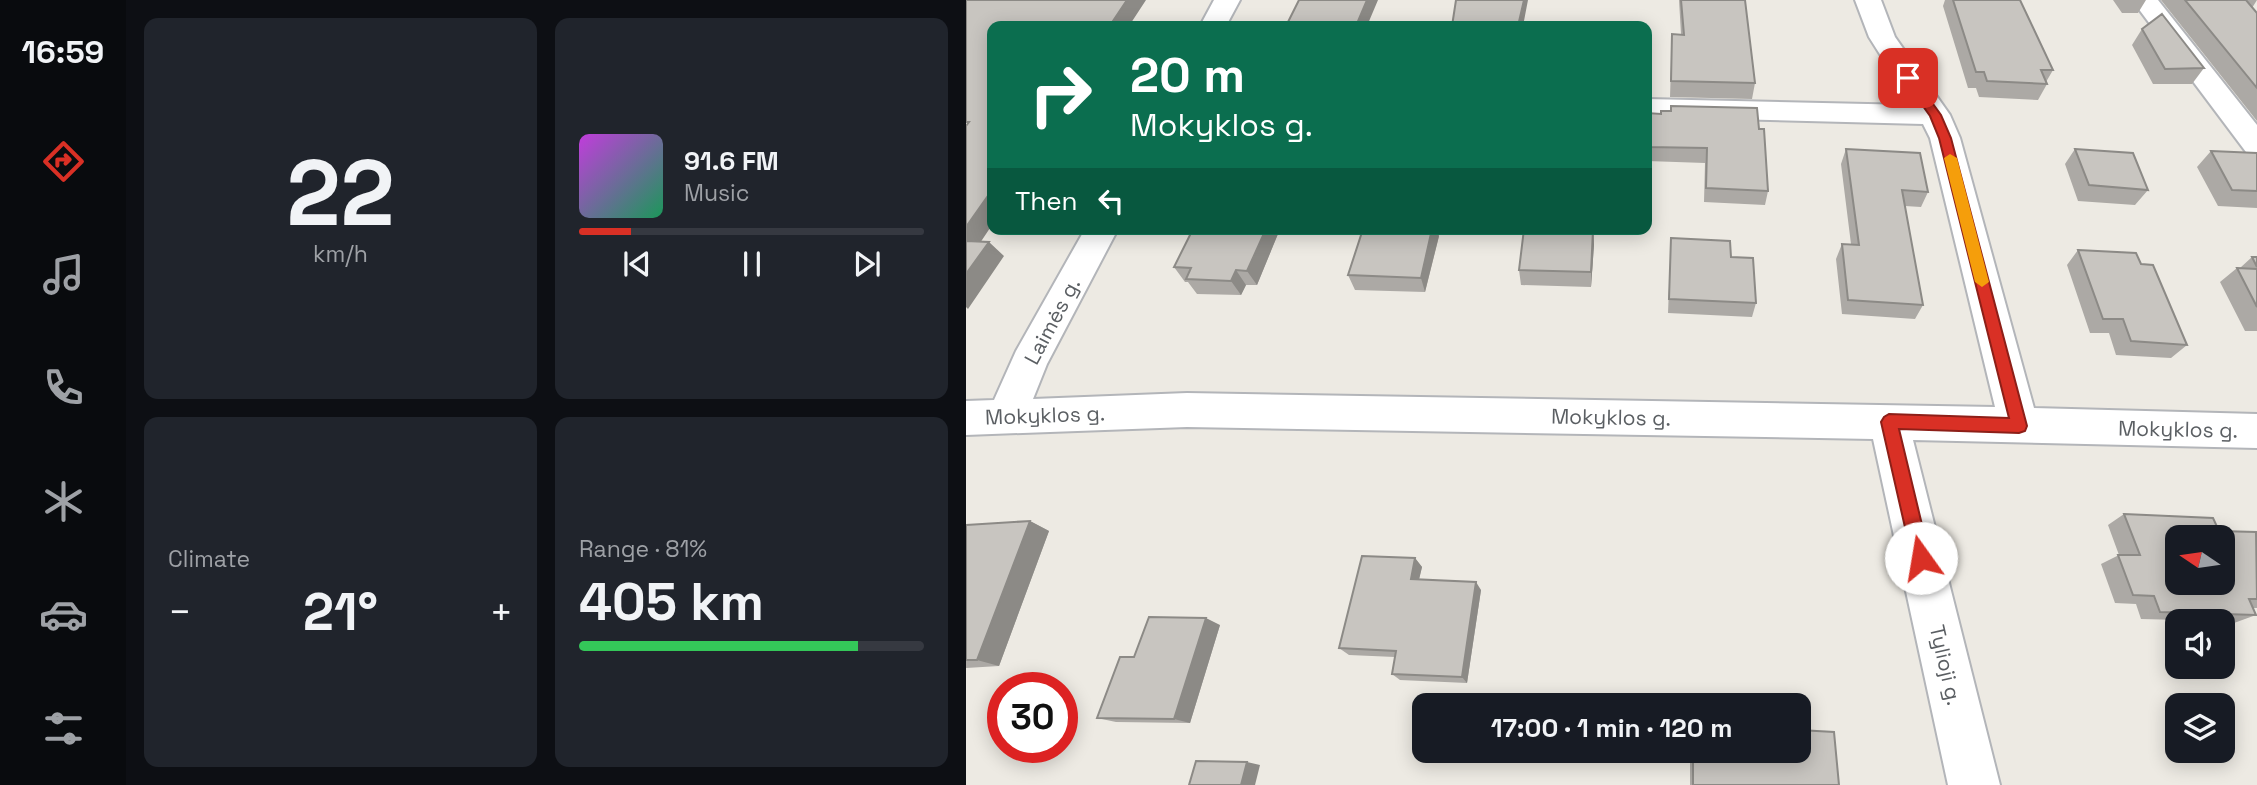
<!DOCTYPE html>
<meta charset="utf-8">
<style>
body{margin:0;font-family:"Space Grotesk",sans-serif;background:#20242c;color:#f1f3f6;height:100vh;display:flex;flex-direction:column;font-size:26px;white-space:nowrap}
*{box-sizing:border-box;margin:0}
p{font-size:23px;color:#9ea1a6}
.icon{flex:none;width:38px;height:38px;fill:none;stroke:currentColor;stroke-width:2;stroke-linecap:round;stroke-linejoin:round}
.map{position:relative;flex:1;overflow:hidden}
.details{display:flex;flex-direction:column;gap:18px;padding:18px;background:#0d0f14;width:840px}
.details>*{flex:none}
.top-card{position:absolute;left:21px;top:21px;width:665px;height:214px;border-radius:14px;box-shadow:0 4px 18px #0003;background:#0b6e4f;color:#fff;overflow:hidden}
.needle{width:46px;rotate:283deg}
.fabs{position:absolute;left:1199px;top:525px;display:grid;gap:14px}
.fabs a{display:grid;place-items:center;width:70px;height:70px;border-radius:14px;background:#171b24;box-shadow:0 4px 18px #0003;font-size:35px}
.speed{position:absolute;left:21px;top:672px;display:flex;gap:14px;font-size:35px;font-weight:700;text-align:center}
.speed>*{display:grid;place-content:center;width:91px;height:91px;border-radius:50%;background:#171b24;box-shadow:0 4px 18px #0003;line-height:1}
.speed .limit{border:10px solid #d22;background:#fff;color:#111}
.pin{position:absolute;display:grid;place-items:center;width:60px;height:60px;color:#fff;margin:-30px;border-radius:14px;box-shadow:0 4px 10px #0006}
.me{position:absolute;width:77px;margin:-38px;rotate:347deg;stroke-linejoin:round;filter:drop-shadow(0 0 5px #0008)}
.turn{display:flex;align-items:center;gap:24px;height:147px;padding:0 28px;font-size:32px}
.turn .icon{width:91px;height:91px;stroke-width:2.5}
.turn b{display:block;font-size:49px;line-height:60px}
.then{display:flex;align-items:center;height:66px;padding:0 28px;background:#0003;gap:14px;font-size:26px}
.big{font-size:52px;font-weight:700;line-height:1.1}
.details .tile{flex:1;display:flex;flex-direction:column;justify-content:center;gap:10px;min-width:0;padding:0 24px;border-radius:14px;background:#20242c}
.details .dial{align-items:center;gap:0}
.dial b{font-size:91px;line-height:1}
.song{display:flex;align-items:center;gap:21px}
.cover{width:84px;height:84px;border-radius:10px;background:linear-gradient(135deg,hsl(290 70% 55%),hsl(150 70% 35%))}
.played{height:7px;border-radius:4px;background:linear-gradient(90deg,#d93025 15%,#363941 15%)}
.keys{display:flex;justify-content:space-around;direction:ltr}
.heat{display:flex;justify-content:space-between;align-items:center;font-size:38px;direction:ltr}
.charge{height:10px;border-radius:5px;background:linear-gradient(90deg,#34c759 81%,#363941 0)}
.details .tiles{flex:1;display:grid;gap:18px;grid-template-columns:repeat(2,1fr)}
.trip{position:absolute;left:446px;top:693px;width:399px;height:70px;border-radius:14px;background:#171b24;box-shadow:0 4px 18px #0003;font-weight:700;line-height:70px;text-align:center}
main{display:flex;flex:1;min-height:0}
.tabs{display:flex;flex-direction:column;width:126px;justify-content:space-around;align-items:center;background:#090b0e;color:#9ea1a6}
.tabs .icon{width:49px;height:49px}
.tabs .selected{color:#d93025}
.tabs b{font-size:32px;color:#f1f3f6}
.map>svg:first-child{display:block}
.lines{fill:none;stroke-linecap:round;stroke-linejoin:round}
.street-casing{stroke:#b3b5b9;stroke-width:4}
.street{fill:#fff;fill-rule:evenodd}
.wall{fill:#aca9a5}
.shaded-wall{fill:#8c8a86}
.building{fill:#c8c5c0;stroke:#8c8a86;stroke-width:2;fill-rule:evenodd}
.route{fill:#d93025;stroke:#8d1f18;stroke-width:2}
.slow{fill:#f59e0b}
.labels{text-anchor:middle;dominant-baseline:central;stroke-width:5;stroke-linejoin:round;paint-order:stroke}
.street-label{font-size:21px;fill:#5b5f63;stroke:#fff}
</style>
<main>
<nav class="tabs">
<b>16:59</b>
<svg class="icon selected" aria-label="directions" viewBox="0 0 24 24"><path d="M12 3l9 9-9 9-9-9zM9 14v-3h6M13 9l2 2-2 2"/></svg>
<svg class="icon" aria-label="music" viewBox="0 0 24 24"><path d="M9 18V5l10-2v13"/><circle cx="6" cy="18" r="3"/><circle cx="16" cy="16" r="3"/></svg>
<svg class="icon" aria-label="phone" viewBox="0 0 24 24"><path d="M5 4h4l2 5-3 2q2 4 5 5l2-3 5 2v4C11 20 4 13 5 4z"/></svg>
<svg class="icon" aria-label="climate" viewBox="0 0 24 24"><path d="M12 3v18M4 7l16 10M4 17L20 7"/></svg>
<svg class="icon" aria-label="car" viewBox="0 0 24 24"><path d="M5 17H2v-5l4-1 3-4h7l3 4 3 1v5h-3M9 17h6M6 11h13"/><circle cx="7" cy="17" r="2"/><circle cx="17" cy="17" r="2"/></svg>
<svg class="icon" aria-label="filters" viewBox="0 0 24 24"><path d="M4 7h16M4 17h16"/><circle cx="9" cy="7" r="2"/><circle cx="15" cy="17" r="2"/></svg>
</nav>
<section class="details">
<div class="tiles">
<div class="tile dial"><b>22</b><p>km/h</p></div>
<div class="tile">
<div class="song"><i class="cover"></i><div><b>91.6 FM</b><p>Music</p></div></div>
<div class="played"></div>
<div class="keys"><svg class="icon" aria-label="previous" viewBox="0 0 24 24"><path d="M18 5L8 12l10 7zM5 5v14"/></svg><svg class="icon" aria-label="pause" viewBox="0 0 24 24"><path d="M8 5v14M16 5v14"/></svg><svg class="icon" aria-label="next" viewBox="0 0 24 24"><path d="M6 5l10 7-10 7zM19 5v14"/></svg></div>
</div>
<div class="tile"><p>Climate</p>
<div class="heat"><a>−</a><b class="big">21°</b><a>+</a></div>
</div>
<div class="tile"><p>Range · 81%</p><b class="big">405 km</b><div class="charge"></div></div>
</div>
</section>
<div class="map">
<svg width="1291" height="785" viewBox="0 0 1291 785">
<rect width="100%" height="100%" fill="#edeae3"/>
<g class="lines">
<g class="street-casing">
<path id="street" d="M248 0H274L260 26H234Z
M889 0H915L929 37 984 115 994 138 1068 408 1291 414V448L947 440 1034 785H982L907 439 221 427 0 435V401L28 400 50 351 119 229H152L81 364 67 399 221 393 1029 407 964 138 957 124 681 117V99L946 105 903 37Z
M1166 0H1192L1291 125V155L1280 152Z"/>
</g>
<use href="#street" class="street"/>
</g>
<path class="wall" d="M713 0H779L789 83 786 99 704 97 706 34H715Z
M979 0H1054L1087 70 1080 82 1081 84 1072 100 1013 97 1010 88H1002L977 6Z
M1147 0H1180L1172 13H1156Z
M1195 0H1291L1286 8 1291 13V121Z
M1176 29 1238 68 1226 84H1187L1166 45Z
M681 113 793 129 802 191 799 205 738 202 739 163 681 161Z
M880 149 962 192 955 207 939 206 957 305 949 319 876 314 870 259 876 244H885L875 164Z
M1109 149 1182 190 1169 205 1112 201 1099 164Z
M1245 151 1291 153V208L1252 206 1231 167Z
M227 229H314L291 285H280L275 295 231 294 222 282H219L208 267Z
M627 230 628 245 625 287 555 285 553 270Z
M473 236 459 292 389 290 382 275Z
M705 238 790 303 786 317 702 313Z
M1112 250 1175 264 1221 345 1205 358 1150 355 1143 333H1124L1101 265Z
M1286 257H1291V331H1279L1254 282 1271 268H1274Z
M1158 514 1253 531 1291 533V608H1287L1290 615 1268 623 1256 622V621L1175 619 1170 604 1149 603 1135 564 1153 555 1142 525Z
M64 521 83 531 33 666 0 668V525Z
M449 558 456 567 453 579 515 590 501 683 434 680 426 674 429 657 383 655 373 648Z
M254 625 224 723 150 722 131 718Z
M724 751H833L873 785H724Z"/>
<path class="shaded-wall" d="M161 0H180L163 26 145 24Z
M401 0H412L401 26H390Z
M558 0H562L557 26H552Z
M26 190V225L6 255 0 249V227Z
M300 229H314L291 285 281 271Z
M466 229H471L473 236 459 292 455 278Z
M627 230 628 245 625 287V272Z
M23 242 38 256 2 309 0 307V274Z
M270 270 280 285 275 295 265 281Z
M64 521 83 531 33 666 11 660Z
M449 558 456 567 451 588 445 579Z
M510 582 515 590 501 683 496 677Z
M240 618 254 625 224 723 208 719Z
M281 762 294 765 289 785H275Z"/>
<path class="building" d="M0 0H161L145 24H175L174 26H26V190L0 227V126L3 122H0Z
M333 0H401L390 26H320Z
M490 0H558L552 26H486Z
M715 0H779L789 83 705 81 706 34 718 35Z
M987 0H1054L1087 70H1075L1081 84 1021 81 1018 72H1010Z
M1219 0H1280L1291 13V88Z
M1196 14 1238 68 1199 69 1176 29Z
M705 106 791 108 793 129H798L802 191 740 188 741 148 681 147V113L695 114V111H705Z
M880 149 954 153 962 192 936 190 957 305 882 300 876 244 893 245Z
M1109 149 1167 153 1182 190 1123 185Z
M1245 151 1291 153V191L1266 190Z
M227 229H300L281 271 270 270 265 281 220 279 225 268 208 267Z
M397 229H466L455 278 382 275Z
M558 229 627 230 625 272 553 270Z
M705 238 764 241 765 257 787 258 790 303 703 299Z
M0 241 23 242 0 274Z
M1112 250 1170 253 1175 264 1187 265 1221 345 1165 341 1157 319H1137Z
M1286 257H1291V267Z
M1271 268 1291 269V307Z
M1158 514 1247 518 1253 531 1290 532 1291 599H1283L1290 615 1194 612 1188 596 1167 595 1152 555H1174ZM1211 537H1256V583H1211Z
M64 521 11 660H0V525Z
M396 556 449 558 445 579 510 582 496 677 426 674 430 651 373 648Z
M183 617 240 618 208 719 131 718 154 657H168Z
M833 730 868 732 873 785H727V751H833Z
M230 761 281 762 275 785H223Z"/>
<path class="route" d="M942 74 946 75 975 115 985 138 1061 426 1059 431 1053 433 933 429 964 558 962 564 955 566 949 564 946 558 915 422 918 417 923 414 1043 418 973 138 964 116 937 78Z"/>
<path class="slow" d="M984 154 991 158 1023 282 1016 287 1009 282 978 158Z"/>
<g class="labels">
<g class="street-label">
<text transform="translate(86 321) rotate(-62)">Laimės g.</text>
<text transform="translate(79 415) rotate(-2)">Mokyklos g.</text>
<text transform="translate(645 417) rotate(1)">Mokyklos g.</text>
<text transform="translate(1212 429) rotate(1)">Mokyklos g.</text>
<text transform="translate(980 665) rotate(77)">Tylioji g.</text>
</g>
</g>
</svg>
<div class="fabs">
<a><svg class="needle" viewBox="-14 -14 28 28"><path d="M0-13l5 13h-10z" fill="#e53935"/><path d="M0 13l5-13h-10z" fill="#9ea1a6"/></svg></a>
<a><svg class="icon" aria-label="sound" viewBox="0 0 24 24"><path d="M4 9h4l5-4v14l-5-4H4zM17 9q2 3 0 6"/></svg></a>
<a><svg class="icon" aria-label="layers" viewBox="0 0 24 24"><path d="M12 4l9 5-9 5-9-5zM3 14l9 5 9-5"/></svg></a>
</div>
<div class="speed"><div class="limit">30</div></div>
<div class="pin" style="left:942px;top:78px;background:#d93025"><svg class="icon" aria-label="arrive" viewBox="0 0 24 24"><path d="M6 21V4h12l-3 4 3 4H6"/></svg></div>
<svg class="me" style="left:955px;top:558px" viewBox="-20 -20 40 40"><circle r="19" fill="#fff"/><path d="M0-13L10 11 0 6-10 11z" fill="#d93025"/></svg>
<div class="trip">17:00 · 1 min · 120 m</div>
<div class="top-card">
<div class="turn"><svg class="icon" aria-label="right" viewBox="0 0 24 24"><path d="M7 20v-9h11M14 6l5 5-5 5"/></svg><div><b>20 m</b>Mokyklos g.</div></div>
<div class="then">Then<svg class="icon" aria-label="left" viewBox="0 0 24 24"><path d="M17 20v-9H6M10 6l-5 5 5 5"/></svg></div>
</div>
</div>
</main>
